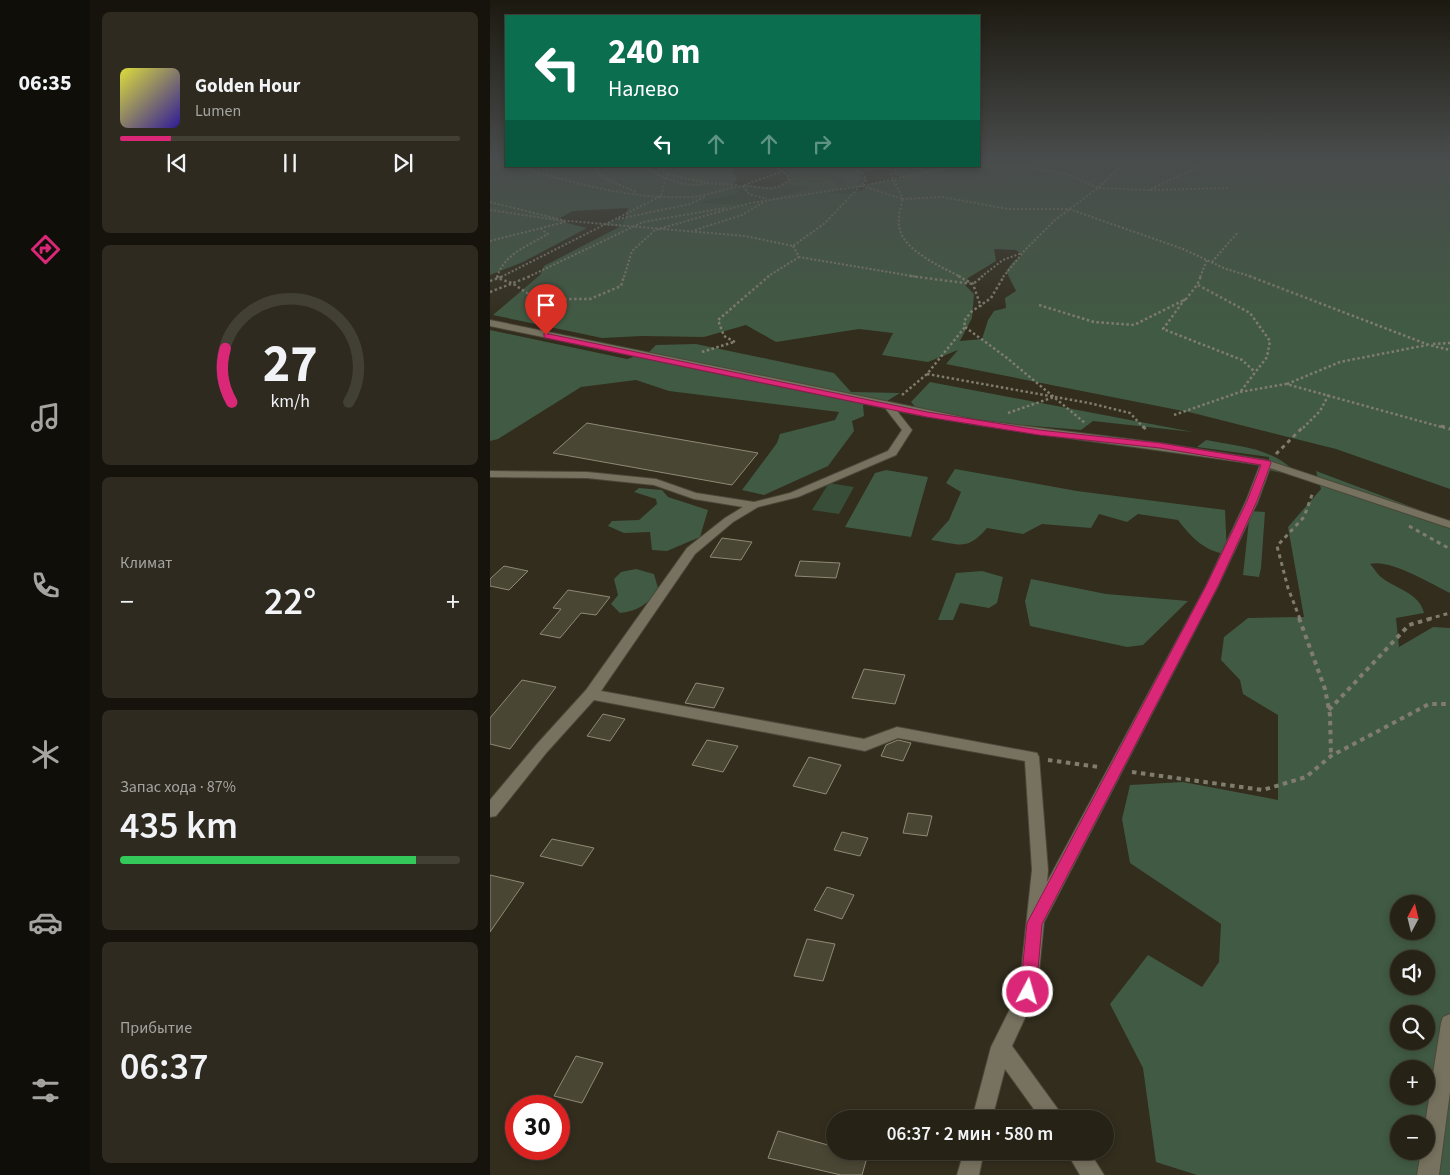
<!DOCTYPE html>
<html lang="ru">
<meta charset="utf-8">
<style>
body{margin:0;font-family:"Source Sans 3",sans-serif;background:#2e2a1f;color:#f1f3f6;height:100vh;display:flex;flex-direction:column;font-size:19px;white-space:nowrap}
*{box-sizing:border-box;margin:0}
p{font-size:16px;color:#a4a4a1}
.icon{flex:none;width:28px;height:28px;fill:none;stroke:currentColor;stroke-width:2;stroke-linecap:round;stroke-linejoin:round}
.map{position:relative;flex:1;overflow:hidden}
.sheet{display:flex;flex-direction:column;gap:12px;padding:12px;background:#15130c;width:400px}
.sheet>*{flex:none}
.banner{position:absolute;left:15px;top:15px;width:475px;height:152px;border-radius:0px;box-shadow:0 2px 8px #0003,0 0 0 1px #423f35;background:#0b6e4f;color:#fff;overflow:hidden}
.needle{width:32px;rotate:7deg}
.tools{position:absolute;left:900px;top:895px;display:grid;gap:10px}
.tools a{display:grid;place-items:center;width:45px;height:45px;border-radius:50%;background:#262216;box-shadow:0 2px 8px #0003,0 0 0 1px #423f35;font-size:25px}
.speed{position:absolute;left:15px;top:1095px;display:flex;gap:10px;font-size:25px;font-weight:700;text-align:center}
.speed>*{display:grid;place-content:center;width:65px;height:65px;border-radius:50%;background:#262216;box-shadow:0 2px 8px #0003,0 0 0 1px #423f35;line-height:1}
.speed .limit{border:8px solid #d22;background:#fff;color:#111}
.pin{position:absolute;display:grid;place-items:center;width:42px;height:42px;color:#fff;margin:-51px -21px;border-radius:50% 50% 50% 0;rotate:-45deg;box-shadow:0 0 5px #0007}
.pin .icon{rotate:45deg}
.me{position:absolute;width:55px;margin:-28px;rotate:6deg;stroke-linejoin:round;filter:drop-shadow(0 0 4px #0008)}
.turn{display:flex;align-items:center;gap:18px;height:105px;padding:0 20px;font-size:22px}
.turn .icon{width:65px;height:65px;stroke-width:2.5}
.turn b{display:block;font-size:35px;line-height:42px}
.lanes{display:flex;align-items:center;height:48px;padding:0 20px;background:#0003;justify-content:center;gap:25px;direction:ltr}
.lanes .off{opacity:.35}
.big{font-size:38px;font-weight:600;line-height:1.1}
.sheet .widget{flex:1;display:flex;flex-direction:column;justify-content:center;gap:8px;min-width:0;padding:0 18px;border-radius:8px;background:#2e2a1f}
.sheet .dial{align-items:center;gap:0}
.dial svg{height:130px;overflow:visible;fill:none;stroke:#423f35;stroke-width:7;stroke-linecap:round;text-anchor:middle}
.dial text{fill:#f1f3f6;stroke:none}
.song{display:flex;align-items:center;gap:15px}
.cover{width:60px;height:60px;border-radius:8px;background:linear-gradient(135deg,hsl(60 70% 55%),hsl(250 70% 35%))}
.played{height:5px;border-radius:2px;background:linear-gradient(90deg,#db2777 15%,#423f35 15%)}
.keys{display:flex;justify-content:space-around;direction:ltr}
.heat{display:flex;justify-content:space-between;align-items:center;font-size:28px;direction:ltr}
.charge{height:8px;border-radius:4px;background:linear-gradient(90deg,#34c759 87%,#423f35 0)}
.trip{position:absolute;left:336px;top:1110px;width:288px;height:50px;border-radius:25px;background:#262216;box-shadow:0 2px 8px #0003,0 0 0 1px #423f35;font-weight:600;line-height:50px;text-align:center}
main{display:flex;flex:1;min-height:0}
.tabs{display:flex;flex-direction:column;width:90px;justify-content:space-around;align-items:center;background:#0f0e09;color:#a4a4a1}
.tabs .icon{width:35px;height:35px}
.tabs .active{color:#db2777}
.tabs b{font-size:22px;color:#f1f3f6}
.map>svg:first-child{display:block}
.green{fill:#384e39}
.forest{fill:#415a43;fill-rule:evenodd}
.building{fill:#4a4634;stroke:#8e8a76}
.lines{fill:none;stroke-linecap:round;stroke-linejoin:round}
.minor-casing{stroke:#4b4839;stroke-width:2}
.path-far3{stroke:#807d6f;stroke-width:2;stroke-dasharray:2 2;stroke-linecap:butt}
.path-far2{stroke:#807d6f;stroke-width:2.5;stroke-dasharray:2.5 2.5;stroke-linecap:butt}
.path-far1{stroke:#807d6f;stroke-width:3;stroke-dasharray:4 4;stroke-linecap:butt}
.path{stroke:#807d6f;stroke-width:4;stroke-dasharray:4.5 4.5;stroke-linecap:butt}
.minor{fill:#77725f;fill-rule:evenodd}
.route{fill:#db2777;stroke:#8e194d}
</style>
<main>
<nav class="tabs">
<b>06:35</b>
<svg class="icon active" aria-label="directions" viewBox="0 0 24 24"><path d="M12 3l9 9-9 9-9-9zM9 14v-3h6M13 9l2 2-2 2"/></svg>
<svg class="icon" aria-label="music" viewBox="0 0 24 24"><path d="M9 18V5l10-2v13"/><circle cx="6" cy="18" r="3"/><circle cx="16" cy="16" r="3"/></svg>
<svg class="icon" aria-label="phone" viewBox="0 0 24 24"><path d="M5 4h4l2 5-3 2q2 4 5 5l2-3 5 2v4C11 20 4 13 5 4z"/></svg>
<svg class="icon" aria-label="climate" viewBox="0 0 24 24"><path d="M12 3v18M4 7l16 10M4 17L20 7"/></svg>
<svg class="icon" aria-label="car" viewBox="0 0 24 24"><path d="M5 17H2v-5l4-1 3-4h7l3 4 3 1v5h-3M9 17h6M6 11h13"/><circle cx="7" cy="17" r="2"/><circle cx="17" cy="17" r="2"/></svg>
<svg class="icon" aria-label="filters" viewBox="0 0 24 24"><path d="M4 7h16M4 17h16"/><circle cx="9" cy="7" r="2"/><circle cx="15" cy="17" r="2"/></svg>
</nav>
<section class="sheet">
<div class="widget">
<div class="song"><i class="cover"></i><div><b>Golden Hour</b><p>Lumen</p></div></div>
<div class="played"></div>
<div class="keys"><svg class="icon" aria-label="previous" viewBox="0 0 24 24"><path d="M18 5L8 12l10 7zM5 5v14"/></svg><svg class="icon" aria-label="pause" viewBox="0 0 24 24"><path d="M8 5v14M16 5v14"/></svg><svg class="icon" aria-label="next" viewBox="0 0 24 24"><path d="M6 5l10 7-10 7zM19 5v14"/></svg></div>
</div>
<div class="widget dial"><svg viewBox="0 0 100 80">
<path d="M14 69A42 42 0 1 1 86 69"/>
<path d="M14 69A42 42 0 0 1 10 36" stroke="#db2777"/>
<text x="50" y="56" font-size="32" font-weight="700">27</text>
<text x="50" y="72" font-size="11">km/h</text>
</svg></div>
<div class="widget"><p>Климат</p>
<div class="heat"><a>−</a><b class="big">22°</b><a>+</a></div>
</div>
<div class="widget"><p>Запас хода · 87%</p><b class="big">435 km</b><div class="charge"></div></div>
<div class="widget"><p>Прибытие</p><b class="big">06:37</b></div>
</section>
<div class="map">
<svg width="960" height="1175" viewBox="0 0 960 1175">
<rect width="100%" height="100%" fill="#322d1d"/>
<path class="green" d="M284 166C307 166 365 159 376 180L335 223 165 230 110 225C125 219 139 218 155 214 187 207 219 190 251 186 270 183 281 195 299 180L297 175Z
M339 483 364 487 349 514 322 510Z"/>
<path class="forest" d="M0 159H16V166H141L164 169 179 166H247L242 172 247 178 243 187 250 192C237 199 223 196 211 203L262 205 318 188 300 184 313 180 327 183 343 180 350 188 340 192 357 194 372 190 383 183 413 179 403 174 404 168 372 172 369 184 363 187 355 186 356 181 342 174 345 169 354 166H489V159H960V489L846 449 703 413 456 364 468 350 438 362 392 355 403 333 369 329 286 342 256 325 214 337 152 336 112 338 3 315 50 275 54 266 133 225 138 208 83 211 66 220 97 228 33 262 0 275ZM504 249 526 250 532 255 523 262 516 271 526 291 515 298 516 308 504 311 498 320 492 339 470 341 482 318 484 294 475 285 478 278 506 261Z
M0 330 137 359 159 352 166 345 206 344 344 373 361 392 410 393 397 401 373 405 374 416 362 421 364 431 338 466 274 495 252 490 287 443 290 434 345 420 349 412 179 391 146 380 91 387 8 439 0 441Z
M440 382 703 432 603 421 591 430 434 417 421 402Z
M716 440C746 446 778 447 802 469L798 474 778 470 779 457 707 447Z
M465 469 587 491 735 510 737 554C715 552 701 537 688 520L648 514 637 522 609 514 601 528 552 524 533 534 497 528C476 552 470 544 441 540L459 520 471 492 456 483Z
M396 470 438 477 421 537 355 527 385 473Z
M826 471 927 509 960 526V593C941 584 901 559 880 564 884 568 887 574 891 577 904 588 930 593 934 613L906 618 909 647 943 627 960 628V1175H707L666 1162 653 1068 620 1004 658 955 712 987 729 962 731 924 640 863 632 819 640 785 693 782 788 800V715L753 694 750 680 731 660 734 637 758 618 814 617 798 527 831 489ZM909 904H936V931H909ZM909 959H936V986H909ZM909 1014H936V1041H909ZM909 1069H936V1096H909ZM909 1124H936V1151H909Z
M149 488 172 490 178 497 218 510 210 537 177 551 162 550 160 532 134 533 118 526 122 521 149 520 167 504 166 499 144 492Z
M760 511 775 512 771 568 769 577 753 575Z
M146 569 164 574 168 588C159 604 148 611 130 613L121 604 128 595 124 579 131 572Z
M492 571 513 577 507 603 499 608 470 603 463 620H448L466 573Z
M541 579 616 594 698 601 653 645 637 647 540 626 535 601Z"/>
<path class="building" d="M97 423 119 427 268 453 242 485 63 453Z
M232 538 262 542 251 560 220 557Z
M310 561 350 563 346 578 305 576Z
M14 566 38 571 19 590 0 586V579Z
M78 590 120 597 106 615 91 613 70 638 50 634 71 609 63 608Z
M374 669 415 675 405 704 362 698Z
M32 680 66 687 20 749 0 744V718Z
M206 683 234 688 224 708 195 703Z
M113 714 135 719 120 741 97 736Z
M217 740 248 746 233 772 202 765Z
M408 740 421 743 413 761 391 756 396 745Z
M319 757 351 765 336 794 303 786Z
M418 813 442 816 437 836 413 833Z
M352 832 378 838 370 856 344 850Z
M62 839 104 848 92 866 50 856Z
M0 875 34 883 0 932Z
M337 887 364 895 352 919 324 910Z
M317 939 345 944 333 981 304 976Z
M86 1056 113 1063 92 1103 64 1096Z
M288 1131 345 1147V1151L378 1154 372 1175H351L278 1158Z"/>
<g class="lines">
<g class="minor-casing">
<path id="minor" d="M0 320 487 420 670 443 776 460 960 521V528L780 468 768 501 728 586 554 922 547 992 522 1046 570 1112 573 1119H551L515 1069 502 1119H482L501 1047 529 991 542 870 535 761 408 738 375 751 104 700 57 752 6 816 0 817V800L47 744 96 690 197 548 235 518 253 507 204 499 164 485 97 478 0 477V471L97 472 166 479 206 493 264 502 300 493 398 451 412 430 395 408 0 326ZM407 411C527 434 649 446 770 465L756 501 716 586 557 882 558 870 549 757 547 753 407 727 374 739 111 691 205 554 243 522 268 507 308 497 406 455 422 430Z
M960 1014V1092L949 1175H927L931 1151H936L935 1124 951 1023 953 1017Z
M474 1151H494L489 1175H467Z
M576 1151H599L614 1175H590Z"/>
</g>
<path class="path-far3" d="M634 159 635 165
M956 159 960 161
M489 160 494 159
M0 161 16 164
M489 165 544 168 577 174 608 188 659 190 725 159
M25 166C82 182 139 200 200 197 218 196 235 188 252 186 271 185 281 194 299 180L297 175 284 166
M107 166 106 171 118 180 146 192
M150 166C172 175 193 190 217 183L177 174 168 166
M403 166 400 170 401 174 413 199 452 197 518 209H579L693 249 736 269 763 277
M217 183 248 185
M254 185 291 172
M253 186 259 194 277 199
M372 186 413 199C410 209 407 220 410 230 415 251 453 268 471 277
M660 190 740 188
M0 202 76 221
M0 210 74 221
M128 219 200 204 216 196
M205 230 252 215 277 200
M0 241 79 221 255 236 303 246 335 223 376 180 373 173 356 166
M303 246 309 257 428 277
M722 262 748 232
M7 277C14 254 39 245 58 234L51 229
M11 277 171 196 177 174
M38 277 153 222 235 208
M134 277 142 251 165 230 260 203 371 186 467 166
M277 277 309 257
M491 277 513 260 532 253
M513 277 535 250 565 220 608 188 630 167 648 159
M710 277 717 260"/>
<path class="path-far2" d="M8 276 7 278 22 283 46 299H100L131 286 134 276
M420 276 483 284 493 276
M468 276 483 284 491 307
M759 276 939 345 960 350
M0 281 14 276
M708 285 760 313 780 341 777 357 751 391
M0 292 41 276
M695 299 673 329 752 360 765 372
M549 305 604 322 644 325 696 299 707 285 711 276
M475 327 517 358 595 423
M245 342 234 336 228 320 279 276
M943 344 960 343
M212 352 244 342
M437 374 599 403 640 413 654 428
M797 384 850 362 937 345
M412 395 437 374 475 327 474 321 481 312 501 298 514 276
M518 413 564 397
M684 415 750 392 796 384 955 428
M813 428 830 411 839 394"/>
<path class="path-far1" d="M653 426 657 431
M951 426 960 429
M786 454 814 426
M919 526 960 549
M810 619 798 588 787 546 814 517 823 492
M938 619 960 613"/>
<path class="path" d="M809 618 835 689 840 715 841 756
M839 710 919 625 943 618
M558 760 609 767
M642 772 773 790 816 777 841 756 939 704H960"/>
<use href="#minor" class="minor"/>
</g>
<linearGradient id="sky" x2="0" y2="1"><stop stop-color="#1c1910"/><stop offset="0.49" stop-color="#494c4c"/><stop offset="1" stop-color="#494c4c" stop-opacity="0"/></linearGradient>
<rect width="960" height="323" fill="url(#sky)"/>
<path class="route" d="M54 333 437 412 549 430 670 443 780 461 781 463 767 501 728 586 552 924 546 992 544 998 538 1000 532 998 530 992 537 923 716 586 757 501 771 465 670 448 549 435 437 417 56 338 54 337Z"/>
</svg>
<div class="tools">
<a><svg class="needle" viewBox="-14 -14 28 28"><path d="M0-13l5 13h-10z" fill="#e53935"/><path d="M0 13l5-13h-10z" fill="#a4a4a1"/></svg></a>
<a><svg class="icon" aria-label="sound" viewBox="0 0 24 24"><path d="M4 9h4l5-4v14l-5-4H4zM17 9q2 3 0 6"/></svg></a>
<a><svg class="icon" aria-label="search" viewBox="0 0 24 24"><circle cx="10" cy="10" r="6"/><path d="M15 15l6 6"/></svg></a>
<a>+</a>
<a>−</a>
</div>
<div class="speed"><div class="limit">30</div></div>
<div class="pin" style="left:56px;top:335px;background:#d93025"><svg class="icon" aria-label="arrive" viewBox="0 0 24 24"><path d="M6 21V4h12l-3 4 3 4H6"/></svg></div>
<svg class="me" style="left:538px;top:992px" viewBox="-20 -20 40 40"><circle r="17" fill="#db2777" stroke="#fff" stroke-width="3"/><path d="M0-11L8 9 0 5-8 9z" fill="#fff"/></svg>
<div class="trip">06:37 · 2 мин · 580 m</div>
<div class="banner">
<div class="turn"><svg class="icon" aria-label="left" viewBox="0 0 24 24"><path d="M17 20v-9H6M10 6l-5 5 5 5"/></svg><div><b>240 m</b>Налево</div></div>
<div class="lanes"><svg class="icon" aria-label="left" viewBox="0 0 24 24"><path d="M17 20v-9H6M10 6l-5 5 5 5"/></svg><svg class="icon off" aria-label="ahead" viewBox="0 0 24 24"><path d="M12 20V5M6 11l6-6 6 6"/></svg><svg class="icon off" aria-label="ahead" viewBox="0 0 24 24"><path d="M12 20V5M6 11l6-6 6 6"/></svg><svg class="icon off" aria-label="right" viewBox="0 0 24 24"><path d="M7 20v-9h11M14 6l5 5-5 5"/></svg></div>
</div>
</div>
</main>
